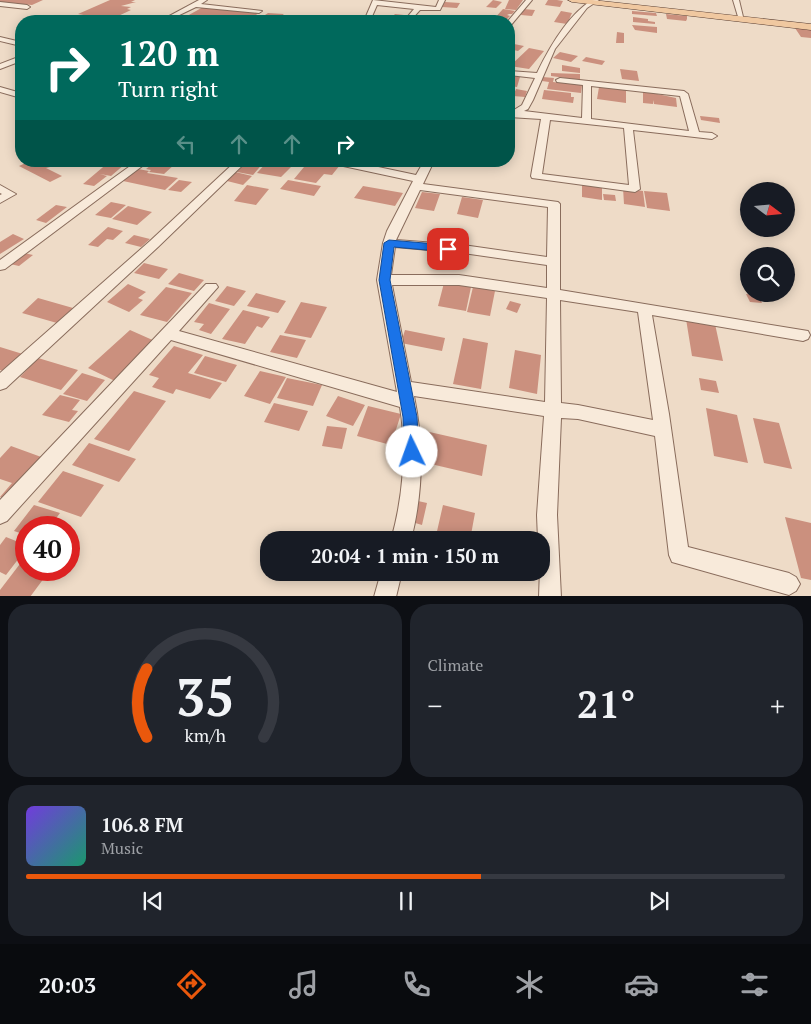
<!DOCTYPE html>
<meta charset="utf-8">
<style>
body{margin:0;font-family:"PT Serif",serif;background:#20242c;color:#f1f3f6;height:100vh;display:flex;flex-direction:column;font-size:19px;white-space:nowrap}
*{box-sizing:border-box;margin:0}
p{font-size:16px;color:#9ea1a6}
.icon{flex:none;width:28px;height:28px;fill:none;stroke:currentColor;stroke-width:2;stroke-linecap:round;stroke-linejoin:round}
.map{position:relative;height:596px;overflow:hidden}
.side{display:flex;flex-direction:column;gap:8px;padding:8px;background:#0d0f14;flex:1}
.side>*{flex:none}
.guide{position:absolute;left:15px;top:15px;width:500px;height:152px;border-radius:20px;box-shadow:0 2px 12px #0003;background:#00695c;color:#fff;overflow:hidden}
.needle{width:32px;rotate:106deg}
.tools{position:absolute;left:740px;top:182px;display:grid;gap:10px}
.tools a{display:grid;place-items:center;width:55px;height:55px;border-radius:50%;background:#171b24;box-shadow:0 2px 12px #0003;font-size:25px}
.speed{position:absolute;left:15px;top:516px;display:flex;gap:10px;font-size:25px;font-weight:700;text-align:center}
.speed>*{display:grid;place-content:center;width:65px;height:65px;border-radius:50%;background:#171b24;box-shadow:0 2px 12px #0003;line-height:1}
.speed .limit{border:8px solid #d22;background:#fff;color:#111}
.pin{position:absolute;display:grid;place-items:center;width:42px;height:42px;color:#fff;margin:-21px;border-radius:10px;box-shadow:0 2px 8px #0006}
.me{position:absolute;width:55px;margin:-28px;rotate:357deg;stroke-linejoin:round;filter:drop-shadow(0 0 4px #0008)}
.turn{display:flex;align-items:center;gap:18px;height:105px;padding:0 20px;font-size:22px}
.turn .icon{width:65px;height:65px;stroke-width:2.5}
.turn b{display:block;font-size:35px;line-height:42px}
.lanes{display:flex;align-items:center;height:48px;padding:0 20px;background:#0003;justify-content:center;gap:25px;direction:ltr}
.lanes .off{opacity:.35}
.big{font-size:38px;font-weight:700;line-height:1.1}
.side .tile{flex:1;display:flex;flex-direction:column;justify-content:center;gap:8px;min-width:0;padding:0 18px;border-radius:20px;background:#20242c}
.side .dial{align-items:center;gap:0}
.dial svg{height:130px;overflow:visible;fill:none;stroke:#363941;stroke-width:7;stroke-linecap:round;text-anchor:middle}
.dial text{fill:#f1f3f6;stroke:none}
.song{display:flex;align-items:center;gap:15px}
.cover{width:60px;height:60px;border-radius:8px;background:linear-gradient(135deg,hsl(260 70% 55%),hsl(160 70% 35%))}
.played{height:5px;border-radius:2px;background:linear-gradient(90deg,#ea580c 60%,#363941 60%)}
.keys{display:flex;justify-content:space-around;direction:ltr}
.heat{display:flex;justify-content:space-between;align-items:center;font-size:28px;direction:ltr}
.side .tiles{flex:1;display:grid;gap:8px;grid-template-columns:1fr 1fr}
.tile:last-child{grid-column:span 2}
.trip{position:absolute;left:260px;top:531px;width:290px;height:50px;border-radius:20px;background:#171b24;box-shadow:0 2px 12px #0003;font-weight:700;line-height:50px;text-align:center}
.menu{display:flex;height:80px;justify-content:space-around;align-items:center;background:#090b0e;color:#9ea1a6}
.menu .icon{width:35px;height:35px}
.menu .active{color:#ea580c}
.menu b{font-size:22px;color:#f1f3f6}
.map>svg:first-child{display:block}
.building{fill:#cb907e}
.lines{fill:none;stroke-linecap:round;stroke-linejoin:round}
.minor-casing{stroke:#896c5c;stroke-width:2}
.major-casing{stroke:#573c30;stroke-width:1}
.minor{fill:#f8eada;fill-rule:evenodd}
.major{fill:#f0c8a0;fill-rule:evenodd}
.route{fill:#1a73e8;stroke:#114b97}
</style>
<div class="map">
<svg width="811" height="597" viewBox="0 0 811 597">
<rect width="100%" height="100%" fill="#eedbc7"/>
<path class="building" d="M0 0H43L32 5 0 2Z
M110 0H135L131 2H136L121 6 131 7 127 9 131 10 116 17 106 19 78 14Z
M493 0 502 2 496 8 486 7Z
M509 0H523L516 10 505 9Z
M548 0H557L563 1 560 7 545 5Z
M445 2 460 3 457 8 442 7Z
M205 6 249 12 259 13 247 21H178Z
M503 9 515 11 512 14H509L507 15 510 16 505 21 493 20Z
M523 9 535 10 532 16 521 15Z
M561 11 572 13 567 24 554 22Z
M632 11 656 13 657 16 632 14Z
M268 13 284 14 275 21H256Z
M395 14 404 15 402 17 406 18 402 21H388Z
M666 14 687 16V19L686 21 667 19Z
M290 16 309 18 304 21H284Z
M633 17 648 19V21L655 22V24L633 22Z
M632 25 657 27V33L635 30Z
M795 28 811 30V38L801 37Z
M617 32 624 33V43H616Z
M509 43 524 46 518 51 509 49Z
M529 48 544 51 529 69 510 66Z
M560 52 578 56 571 62 553 58Z
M586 57 605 61 602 65 582 61Z
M562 65 580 68V73L562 71Z
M620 69 637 71 639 81 622 79Z
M551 73 580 74V80L551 76Z
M509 75 520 77 517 87 509 86Z
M543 77 554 78 553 82 582 85 581 93 547 89 549 82 542 81Z
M599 87 626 90V103L597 99Z
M516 89 527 91 525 97 513 96Z
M544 90 571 93V97H574L573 103 542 99Z
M643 91 676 98 677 107 654 104 653 100V104L643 103Z
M700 116 719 118 720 123 701 120Z
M163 161 176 163 164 174 149 172 151 170 146 169 155 162Z
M248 161H262L264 162 253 175 237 172Z
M309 161H321L340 165 332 175 324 174 316 183 294 179Z
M28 162 35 165 40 162 50 167 46 168 62 176 50 182 19 166Z
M109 162 125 164 111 176 100 174 107 176 94 186 83 184Z
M267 162 291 167 281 177 257 173Z
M138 169 149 171 147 173 178 178 165 190 123 181Z
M235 172 252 176 243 185 227 181Z
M179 180 192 182 181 192 168 190Z
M288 180 321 186 314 196 280 189Z
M247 185 269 189 256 205 234 201Z
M582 185 602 187V200L582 197Z
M363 186 403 193 395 206 354 198Z
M623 188 643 191 645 207 624 204Z
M644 191 667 193 670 211 647 208Z
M422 192 440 194 434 211 415 208Z
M603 194 615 195 616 201 604 200Z
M462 197 483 200 478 218 457 214Z
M111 202 126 205 111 218 95 215Z
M56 205 67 207 46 223 36 220Z
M128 206 152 212 137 225 112 219Z
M108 227 123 231 113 240 107 239 98 247 88 245Z
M13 234 24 239 0 254V242Z
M134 235 150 239 141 247 125 243Z
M24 253 33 255 19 266 10 264Z
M144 263 168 269 159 279 134 273Z
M179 273 204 280 194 291 168 284Z
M444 283 471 287 466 311 438 306Z
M128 284 146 292 138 298 143 300 129 312 107 302Z
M227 286 246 291 234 306 215 301Z
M166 287 192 293 167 322 140 315Z
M473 287 495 291 490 316 467 312Z
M256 293 286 301 278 313 247 306Z
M746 294 758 295 762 303 750 302Z
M38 298 73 308 57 323 22 313Z
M510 301 521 304 517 313 506 309Z
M301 302 327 307 311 338 284 333Z
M209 303 230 309 211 334 199 330 204 324 194 322Z
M243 310 270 317 262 328 257 326 245 344 222 339Z
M686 319 715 324 723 361 692 356Z
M130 330 157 342 117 382 88 368Z
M405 330 445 338 442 351 401 343Z
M280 335 306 340 297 358 270 352Z
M463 338 488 343 481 389 453 384Z
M174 346 203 355 188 373 222 383 210 399 176 389 173 394 152 387 159 378 149 375Z
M0 347 26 355 8 372 0 370Z
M515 350 541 355 537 394 509 388Z
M205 356 237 365 226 382 194 373Z
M38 358 78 370 61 390 20 377Z
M260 371 286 377 270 404 244 396Z
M82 373 105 380 87 401 63 394Z
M287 378 322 385 313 406 277 398Z
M699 378 716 381 719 393 701 390Z
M134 391 166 401 129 451 94 439Z
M60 395 80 400 72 410 78 411 69 422 42 415Z
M338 396 365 405 353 426 326 416Z
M274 403 308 411 299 431 264 422Z
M368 406 401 414 391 445 357 436Z
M706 408 737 415 748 463 714 456Z
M753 418 779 423 792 469 764 463Z
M327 426 347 428 342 449 322 446Z
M425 431 487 445 482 476 418 461Z
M89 443 136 459 119 482 72 465Z
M11 446 44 458 7 500 0 497 12 483 0 479V458Z
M63 471 104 485 81 517 38 502Z
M418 501 427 503 422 525 412 522Z
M34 505 60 513 49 528H26V535L14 531Z
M443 505 475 513 470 540H435Z
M785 517 811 523V580L801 578Z
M6 537 26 545V549L6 575 0 572V545Z
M26 556V570H50L30 597H0V590Z"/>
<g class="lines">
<g class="minor-casing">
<path id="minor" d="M199 0H207L201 4 262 11 259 13 196 7 167 21H160Z
M373 0 436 7 439 0H445L440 10H420L410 21H404L414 9 377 5 370 21H364Z
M526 0H532L511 25 509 26 508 21Z
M592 0H599L587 8 555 49 533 100 528 109 524 111 582 118 583 85 557 82 556 80 560 78 684 91 688 94 699 132 712 133 717 136 712 139 633 130 640 189 635 192 532 178 531 176 541 119 509 117V113L522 105 535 78 509 75V71L537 73C549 48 568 15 592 0ZM591 86 680 96 689 131 591 119ZM550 120 624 128 629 185 542 174Z
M733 0H739L744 21 739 20Z
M0 2 27 5 30 7 27 9 0 6Z
M0 37 21 42V46L0 41Z
M21 56V61L0 69V64Z
M0 87 21 93V98L0 92Z
M137 161H149L5 269 0 270V260Z
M236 161H247L158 247 6 388 0 390V373L150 241Z
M329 161H350L416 175 424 161H434L423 184 558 202 560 204V290L808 331 810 335 808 339 803 341 652 315 669 414 688 547 789 573 796 577 800 584 796 591 789 595 672 562 669 555 655 436 578 419 561 418 557 515 561 597H539L541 540H538L537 515 544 416 414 396C424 444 423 493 411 540H391C403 498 407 450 400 407L171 340 7 521 0 524V500L206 284H216L218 287 179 331 397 392 377 280 383 243 387 231 413 181 334 164ZM420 190 548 207 547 257 463 245 396 240ZM395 247 463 253 547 265V288L459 275H391ZM392 285H459L547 298 545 402 411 382ZM560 300 638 312 653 420 578 405 561 403Z
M0 185 16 194 0 203V195L2 194 0 193Z
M381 572H402L396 597H374Z"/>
</g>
<g class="major-casing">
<path id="major" d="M568 0H592L811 24V30L572 2Z"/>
</g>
<use href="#minor" class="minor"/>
<use href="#major" class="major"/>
</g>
<path class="route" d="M389 240 448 245 453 249 448 252 394 247 390 280 417 417 419 452 417 457 412 459 406 457 404 452 403 417 379 280 384 243Z"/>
</svg>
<div class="tools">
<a><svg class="needle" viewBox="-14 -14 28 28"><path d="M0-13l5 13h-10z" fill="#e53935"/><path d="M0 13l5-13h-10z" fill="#9ea1a6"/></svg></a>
<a><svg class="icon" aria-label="search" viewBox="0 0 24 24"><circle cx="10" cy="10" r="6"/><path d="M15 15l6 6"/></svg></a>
</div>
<div class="speed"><div class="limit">40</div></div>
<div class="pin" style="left:448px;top:249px;background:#d93025"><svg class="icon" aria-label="arrive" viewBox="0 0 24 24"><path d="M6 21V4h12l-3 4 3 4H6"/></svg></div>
<svg class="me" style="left:412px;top:452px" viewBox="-20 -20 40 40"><circle r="19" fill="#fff"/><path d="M0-13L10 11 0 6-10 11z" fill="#1a73e8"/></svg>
<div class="trip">20:04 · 1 min · 150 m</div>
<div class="guide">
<div class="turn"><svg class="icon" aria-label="right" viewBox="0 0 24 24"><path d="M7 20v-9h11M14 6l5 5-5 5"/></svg><div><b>120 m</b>Turn right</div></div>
<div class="lanes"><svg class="icon off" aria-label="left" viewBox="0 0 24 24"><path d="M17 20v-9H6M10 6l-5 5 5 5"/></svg><svg class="icon off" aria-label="ahead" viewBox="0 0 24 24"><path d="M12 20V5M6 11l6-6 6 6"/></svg><svg class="icon off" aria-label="ahead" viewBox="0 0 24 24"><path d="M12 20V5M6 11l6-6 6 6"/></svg><svg class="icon" aria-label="right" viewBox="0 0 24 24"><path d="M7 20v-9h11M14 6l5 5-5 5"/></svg></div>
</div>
</div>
<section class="side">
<div class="tiles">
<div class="tile dial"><svg viewBox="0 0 100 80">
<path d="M14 69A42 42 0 1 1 86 69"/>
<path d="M14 69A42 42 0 0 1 14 27" stroke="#ea580c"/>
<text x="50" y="56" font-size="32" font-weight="700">35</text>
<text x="50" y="72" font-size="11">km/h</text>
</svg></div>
<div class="tile"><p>Climate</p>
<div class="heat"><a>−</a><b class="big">21°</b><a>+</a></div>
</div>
<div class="tile">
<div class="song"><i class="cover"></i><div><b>106.8 FM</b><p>Music</p></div></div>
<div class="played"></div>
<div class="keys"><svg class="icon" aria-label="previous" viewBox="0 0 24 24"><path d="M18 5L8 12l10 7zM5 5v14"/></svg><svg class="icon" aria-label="pause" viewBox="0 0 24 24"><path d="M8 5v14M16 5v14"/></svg><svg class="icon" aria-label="next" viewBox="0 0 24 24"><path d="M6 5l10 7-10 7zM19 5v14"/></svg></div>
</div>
</div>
</section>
<nav class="menu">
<b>20:03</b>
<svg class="icon active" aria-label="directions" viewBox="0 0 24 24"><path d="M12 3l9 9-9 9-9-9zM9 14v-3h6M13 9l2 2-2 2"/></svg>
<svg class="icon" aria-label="music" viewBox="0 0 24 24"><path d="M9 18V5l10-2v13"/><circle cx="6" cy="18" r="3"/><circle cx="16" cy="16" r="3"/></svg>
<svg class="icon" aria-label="phone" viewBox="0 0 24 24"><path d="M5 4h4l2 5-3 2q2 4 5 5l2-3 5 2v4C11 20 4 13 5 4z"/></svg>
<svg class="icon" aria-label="climate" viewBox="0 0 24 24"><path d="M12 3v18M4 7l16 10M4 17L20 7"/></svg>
<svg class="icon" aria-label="car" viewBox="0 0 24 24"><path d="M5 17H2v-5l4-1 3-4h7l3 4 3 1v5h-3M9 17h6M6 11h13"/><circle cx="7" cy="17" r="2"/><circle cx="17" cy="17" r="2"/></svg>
<svg class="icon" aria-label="filters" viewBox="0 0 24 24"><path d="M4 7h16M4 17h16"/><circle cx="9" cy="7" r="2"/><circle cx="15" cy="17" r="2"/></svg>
</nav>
